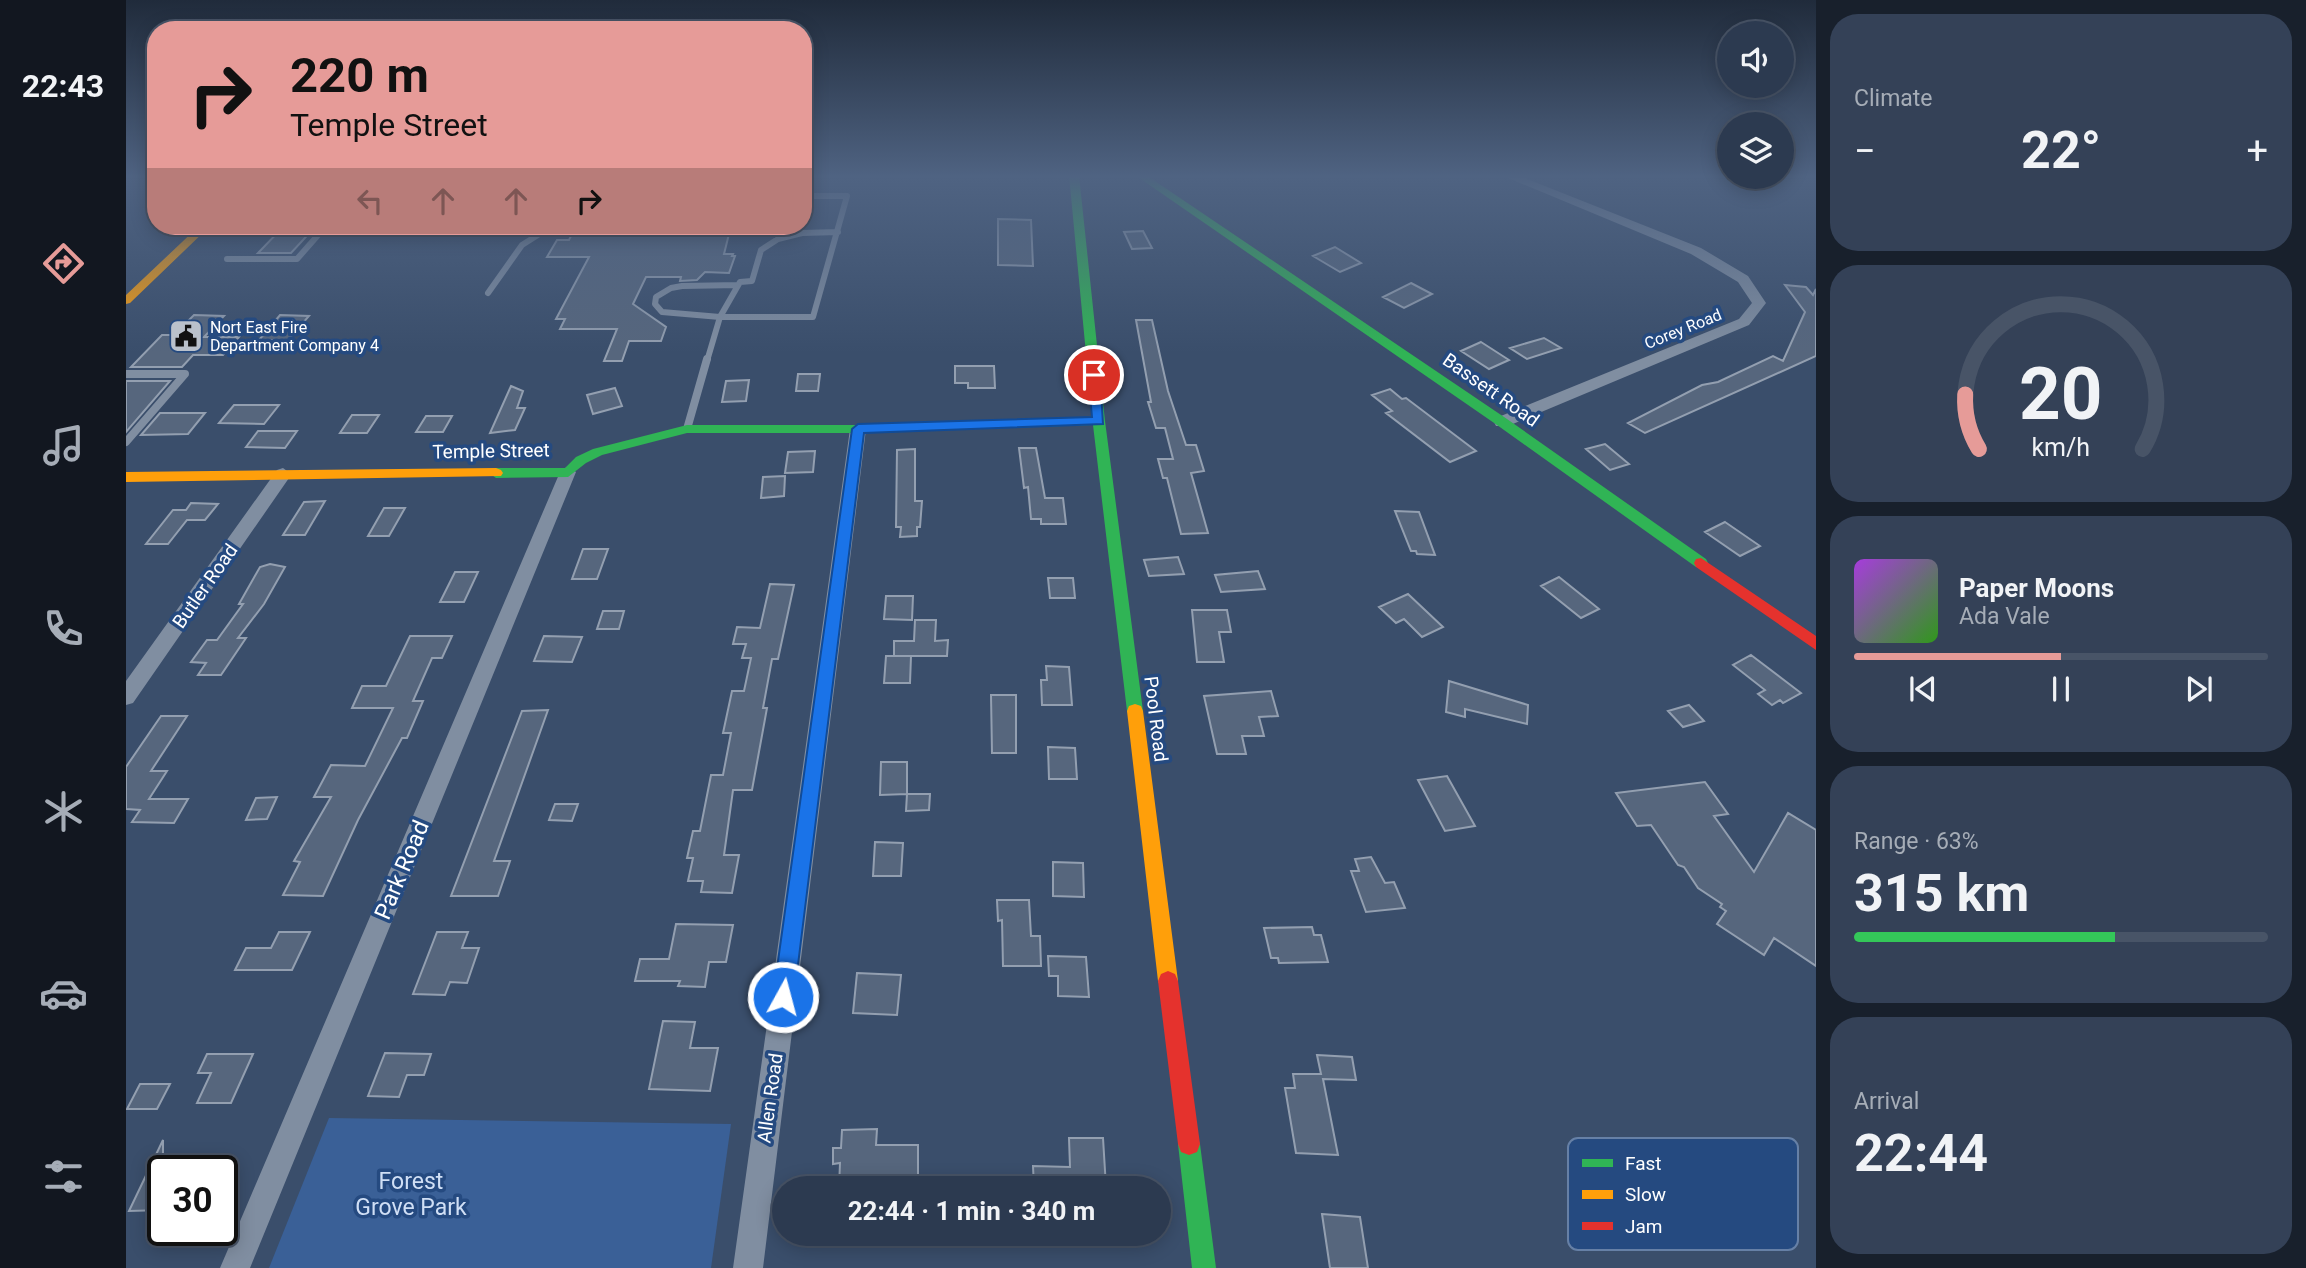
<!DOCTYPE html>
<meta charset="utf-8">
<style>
body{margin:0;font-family:Roboto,sans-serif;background:#344157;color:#f1f3f6;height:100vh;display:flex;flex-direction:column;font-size:26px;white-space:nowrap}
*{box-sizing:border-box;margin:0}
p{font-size:23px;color:#a6adb7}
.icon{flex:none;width:38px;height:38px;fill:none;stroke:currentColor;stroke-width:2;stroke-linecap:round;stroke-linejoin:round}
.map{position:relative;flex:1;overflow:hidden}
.side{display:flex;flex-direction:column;gap:14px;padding:14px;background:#18202c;width:490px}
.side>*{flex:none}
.banner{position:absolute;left:21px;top:21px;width:665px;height:214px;border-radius:28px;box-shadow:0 4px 18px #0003,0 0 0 2px #485467;background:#e69b98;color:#111;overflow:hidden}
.fabs{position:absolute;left:1591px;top:21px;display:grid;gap:14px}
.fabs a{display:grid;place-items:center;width:77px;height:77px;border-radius:50%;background:#2c3a50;box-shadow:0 4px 18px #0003,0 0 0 2px #485467;font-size:35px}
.speed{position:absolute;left:21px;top:1155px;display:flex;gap:14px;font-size:35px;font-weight:700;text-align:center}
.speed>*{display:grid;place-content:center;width:91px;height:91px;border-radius:50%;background:#2c3a50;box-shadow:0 4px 18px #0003,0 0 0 2px #485467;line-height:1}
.speed .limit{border:4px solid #111;border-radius:10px;background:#fff;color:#111}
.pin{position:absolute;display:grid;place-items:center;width:60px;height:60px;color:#fff;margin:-30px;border:4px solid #fff;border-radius:50%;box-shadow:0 2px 7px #0007}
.me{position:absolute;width:77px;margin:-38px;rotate:7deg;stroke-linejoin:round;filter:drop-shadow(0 0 5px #0008)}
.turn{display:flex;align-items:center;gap:24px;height:147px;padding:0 28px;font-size:32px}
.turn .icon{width:91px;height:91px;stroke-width:2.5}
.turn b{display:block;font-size:49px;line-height:60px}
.lanes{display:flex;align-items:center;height:66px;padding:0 28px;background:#0003;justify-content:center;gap:35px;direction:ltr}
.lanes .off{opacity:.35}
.big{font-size:52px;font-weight:700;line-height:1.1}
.side .card{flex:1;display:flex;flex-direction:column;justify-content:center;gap:10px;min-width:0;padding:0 24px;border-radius:28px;background:#344157}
.side .dial{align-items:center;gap:0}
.dial svg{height:182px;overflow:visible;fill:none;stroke:#485467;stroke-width:7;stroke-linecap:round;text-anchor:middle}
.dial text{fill:#f1f3f6;stroke:none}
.song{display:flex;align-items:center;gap:21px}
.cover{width:84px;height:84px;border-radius:10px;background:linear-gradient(135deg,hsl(280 70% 55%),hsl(110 70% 35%))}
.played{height:7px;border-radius:4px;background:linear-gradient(90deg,#e69b98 50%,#485467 50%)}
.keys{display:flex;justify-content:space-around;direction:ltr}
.heat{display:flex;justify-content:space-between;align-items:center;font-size:38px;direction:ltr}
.charge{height:10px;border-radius:5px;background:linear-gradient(90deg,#34c759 63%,#485467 0)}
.trip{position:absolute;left:646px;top:1176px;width:399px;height:70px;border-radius:35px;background:#2c3a50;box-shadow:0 4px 18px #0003,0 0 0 2px #485467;font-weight:700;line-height:70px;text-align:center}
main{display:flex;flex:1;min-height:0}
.dock{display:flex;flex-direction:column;width:126px;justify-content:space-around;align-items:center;background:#121720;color:#a6adb7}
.dock .icon{width:49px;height:49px}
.dock .current{color:#e69b98}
.dock b{font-size:32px;color:#f1f3f6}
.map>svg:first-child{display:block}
.green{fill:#3a6097}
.building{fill:#56667d;stroke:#939fb0;stroke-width:2}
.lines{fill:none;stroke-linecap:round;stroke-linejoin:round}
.lane-far1{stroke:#808ea1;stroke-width:6}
.lane{stroke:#808ea1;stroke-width:8}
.street{fill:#808ea1;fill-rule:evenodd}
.fast{fill:#30b455;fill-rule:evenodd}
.slow{fill:#ff9f0a;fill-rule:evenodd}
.jam{fill:#e5322d;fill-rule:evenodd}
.route{fill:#1a73e8;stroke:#114b97;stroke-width:2}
.labels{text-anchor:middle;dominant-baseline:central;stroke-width:7;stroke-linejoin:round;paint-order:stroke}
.far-poi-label{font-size:16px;fill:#fff;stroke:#254a80;text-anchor:start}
.far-street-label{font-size:16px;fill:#fff;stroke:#254a80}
.street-label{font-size:19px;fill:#fff;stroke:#254a80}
.near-street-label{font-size:23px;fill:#fff;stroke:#254a80}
.near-park-label{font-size:23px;fill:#d0dff5;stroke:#254a80}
.key{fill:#254a80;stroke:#6680a6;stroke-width:2}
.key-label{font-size:19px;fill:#fff}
</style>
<main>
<nav class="dock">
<b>22:43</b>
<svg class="icon current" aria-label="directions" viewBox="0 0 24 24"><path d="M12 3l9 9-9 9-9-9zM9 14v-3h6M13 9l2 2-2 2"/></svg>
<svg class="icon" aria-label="music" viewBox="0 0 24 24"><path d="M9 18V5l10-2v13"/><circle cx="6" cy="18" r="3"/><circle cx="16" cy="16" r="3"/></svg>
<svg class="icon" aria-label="phone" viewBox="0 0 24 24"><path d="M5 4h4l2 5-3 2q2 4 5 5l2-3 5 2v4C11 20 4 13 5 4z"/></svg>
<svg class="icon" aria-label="climate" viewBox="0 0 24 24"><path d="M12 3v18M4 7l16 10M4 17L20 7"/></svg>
<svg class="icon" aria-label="car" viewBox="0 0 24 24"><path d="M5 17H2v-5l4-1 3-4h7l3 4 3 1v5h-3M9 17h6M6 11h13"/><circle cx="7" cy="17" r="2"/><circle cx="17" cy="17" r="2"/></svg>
<svg class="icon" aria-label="filters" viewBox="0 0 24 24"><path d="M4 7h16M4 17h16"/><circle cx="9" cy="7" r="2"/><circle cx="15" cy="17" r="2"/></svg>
</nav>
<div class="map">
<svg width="1690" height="1268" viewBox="0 0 1690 1268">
<rect width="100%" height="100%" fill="#3a4e6b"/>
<path class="green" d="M203 1118 605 1124 585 1268H143Z"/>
<path class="building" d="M872 219 905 220 907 266 872 265Z
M158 226H190L165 253H132Z
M561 226H605L598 254H607L606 256H609L603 273 579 272 571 280 554 281 555 277H520L507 304 540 327 535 341H503L496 361H478L491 329H434L439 319H430L463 257H421L431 240H443L446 234 551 236 552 233H558Z
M1017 231 1026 248 1006 249 998 232Z
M1209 247 1235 263 1214 272 1187 256Z
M1285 283 1306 294 1278 308 1257 297Z
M1659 285 1680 287 1687 295 1690 289V356L1519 433 1502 423 1576 385 1592 382 1647 356 1657 361 1679 312Z
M68 315 98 316 78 337H113L97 355H67L56 367H5L36 335H48Z
M154 315 183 316 162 340H133Z
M1010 320H1026L1042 391 1060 445H1070L1078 471 1065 473 1082 533 1055 534 1041 478H1037L1032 459H1047L1039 428H1030L1022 402H1025Z
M1418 338 1435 348 1401 359 1384 348Z
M1355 342 1383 360 1363 369 1335 351Z
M829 366H868L869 388H842V383H829Z
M672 374H694L692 391H670Z
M623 380 620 401 596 402 600 381Z
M0 381H44L0 432Z
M385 386 397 391 391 408H399L389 430 364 433Z
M489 388 496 406 467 414 461 395Z
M1264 389 1276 399 1280 398 1350 451 1324 462 1260 413 1266 411 1246 395Z
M108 405H153L138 424 93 423Z
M34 413H79L62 434 15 435Z
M226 415H253L241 433H214Z
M300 416H326L317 432H290Z
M132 431H171L159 448 120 447Z
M1479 444 1503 464 1484 470 1460 449Z
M893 448H910L919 498H937L940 524H915V519H905L902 487 898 488Z
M789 449V501H796L794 527H791V536L774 537 775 527H770L771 450Z
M689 451 687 472 659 473 662 452Z
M659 476 658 496 635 498 637 477Z
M199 501 179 535H157L178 502Z
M65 503 92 504 79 520H61L42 544H20L47 510H60Z
M258 508H279L263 536H242Z
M1269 511 1293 512 1309 555 1291 554 1290 551H1285Z
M1599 522 1634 546 1614 556 1579 532Z
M457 549H482L471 579H446Z
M1052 557 1058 574 1023 576 1018 560Z
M144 564 159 567 138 604 112 638H120L95 675H72L80 663 65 662 81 640H91L117 604H113L134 567Z
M1132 571 1139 589 1095 592 1089 575Z
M329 572H352L338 602H314Z
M1433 577 1473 609 1455 618 1415 586Z
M922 578H947L949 598H924Z
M644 584 668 585 652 659H646L637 708H641L626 790H607L598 855H613L606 893 575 892 577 881H562L567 858H561L567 831H574L585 775H597L605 733H597L606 691H618L625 658H616L620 644H607L611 627 634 628Z
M1282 594 1317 627 1296 637 1278 619 1270 623 1253 607Z
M760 596H787L786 620 758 619Z
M1066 610H1101L1105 632H1093L1098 662H1071Z
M477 611H498L493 629H471Z
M789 620H810L809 641 822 640 821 656H768V641H788Z
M284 636H326L316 658H306L287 701H297L281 738H276L232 820 197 896 157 895 174 862 168 861 205 797H188L205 765 239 766 267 708H226L236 686H260Z
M418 636 456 637 446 662 408 661Z
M1625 655 1675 693 1657 703 1654 700 1646 705 1632 694 1639 690 1607 665Z
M760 656H785L784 683H758Z
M920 666 943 667 946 705H916L915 680H921Z
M1323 681 1402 705 1401 724 1339 709V717L1320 712Z
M1145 691 1152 716 1133 717 1138 736H1116L1120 754H1091L1078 696Z
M865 695H890V753H866Z
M1563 705 1578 721 1557 727 1542 711Z
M422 710 368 861H384L372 896H325L396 711Z
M35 716H61L25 771H41L23 799H62L48 823 6 822 14 810 0 809V767Z
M922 747 949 748 951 779H923Z
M755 762H781V794H804L803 810 780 811 781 794 754 795Z
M1321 776 1349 826 1319 831 1292 780Z
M1579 782 1602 814 1588 816 1628 872 1662 813 1690 830V966L1648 938 1638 955 1591 924 1600 911 1594 907 1596 904 1572 888 1558 867 1552 865 1525 825 1511 826 1490 793Z
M151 797 141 819 120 820 130 798Z
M429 804H452L446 821 423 820Z
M749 842 777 843 775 876H747Z
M1245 857 1259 883 1268 882 1279 908 1240 912 1225 871H1233L1229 859Z
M927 862 957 863 958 897 927 896Z
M871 900H903L905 936H914L915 966H877L876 920 872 921Z
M550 924 607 925 600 962H583L579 987 552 986 554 981H509L514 959H543Z
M1186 927 1188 935H1195L1202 962 1153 963 1152 958H1145L1138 928Z
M153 932H184L166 970H109L120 948H145Z
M311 932H342L336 948H353L341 983 324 982 319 995 287 994Z
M922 956 960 957 963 997 932 996V976H923Z
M731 973 775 975 771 1015 727 1013Z
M537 1021 569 1022 564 1048H592L584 1091 523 1089Z
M259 1053 305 1054 298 1075H281L273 1097 242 1096Z
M81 1054H127L105 1103H71L85 1073H72Z
M1191 1055 1226 1057 1230 1080 1197 1079 1212 1155 1170 1153 1159 1088H1169L1167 1074H1195Z
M14 1084H44L31 1109H1Z
M751 1129 750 1145H792V1186L713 1188 714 1163 707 1164V1148H715L716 1130Z
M943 1138H977L980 1187 908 1188 907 1166 944 1167Z
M37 1140V1155L85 1154 77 1171H37V1210L3 1211Z
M1196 1214 1234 1217 1242 1268H1204Z"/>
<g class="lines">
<path class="lane-far1" d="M652 239 676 233 712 232
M101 259H171L200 226
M612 285 556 286 545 288 530 297 529 304 536 312 594 317H687L721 196H677
M362 293 396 245 426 226
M581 361 594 317 614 282 626 281 635 250 652 239 655 226"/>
<path class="lane" d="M0 374H59L0 442
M561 429 581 359"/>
<path class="street" d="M1375 175H1391L1575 248 1622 276 1640 303 1623 325 1382 426H1370L1368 422 1370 418 1613 319 1626 303 1612 282 1565 254Z
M732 424 740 429 637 1268H607L724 429Z
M442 466 450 472 124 1268H94L434 472Z
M157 468 165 474 163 478 7 703 0 705V681L151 470Z"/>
<path class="fast" d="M943 175H953L979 421 1017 711 1015 716 1009 718 1003 716 1001 711 967 425 732 433H561L476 455 460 463 442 477 370 478 363 473 370 468H439L450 457 467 449 561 425H732L966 417Z
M1009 175H1020L1381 419 1580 559 1582 563 1580 567H1570L1371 425Z
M1063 1133 1071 1136 1074 1144 1090 1268H1066L1052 1144 1055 1136Z"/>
<path class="slow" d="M73 226H84L4 303 0 304V295Z
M370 468 375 470 377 473 375 476 0 482V472Z
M1009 704 1015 706 1017 711 1052 981 1049 988 1042 991 1035 988 1032 981 1001 711 1003 706Z"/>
<path class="jam" d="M1575 558 1690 636V650L1570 567 1568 563 1570 559Z
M1042 971 1049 974 1052 981 1074 1144 1071 1152 1063 1155 1055 1152 1052 1144 1032 981 1035 974Z"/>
</g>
<linearGradient id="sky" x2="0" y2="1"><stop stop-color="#202b3b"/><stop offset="0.5" stop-color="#4f6382"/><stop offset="1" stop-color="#4f6382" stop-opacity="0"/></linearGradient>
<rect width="1690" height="353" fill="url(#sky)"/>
<path class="route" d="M968 371 974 375 977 424 738 433 668 997 665 1005 657 1008 650 1005 647 997 726 429 732 424 966 417 962 375Z"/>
<defs>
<g id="civic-square" transform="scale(1.75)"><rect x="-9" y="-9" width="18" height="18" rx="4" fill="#bac1cb" stroke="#254a80"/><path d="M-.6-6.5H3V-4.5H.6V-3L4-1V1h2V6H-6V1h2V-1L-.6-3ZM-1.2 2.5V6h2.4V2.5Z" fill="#111"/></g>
</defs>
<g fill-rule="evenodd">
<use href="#civic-square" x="60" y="336"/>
</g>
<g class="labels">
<g class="far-poi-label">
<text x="84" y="327">Nort East Fire<tspan x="84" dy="18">Department Company 4</tspan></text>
</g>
<g class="far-street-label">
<text transform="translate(1557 329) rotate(-22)">Corey Road</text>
</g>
<g class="street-label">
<text transform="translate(1365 390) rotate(35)">Bassett Road</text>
<text transform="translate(365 451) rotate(-1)">Temple Street</text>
<text transform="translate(79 586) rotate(-55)">Butler Road</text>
<text transform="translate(1030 719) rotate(83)">Pool Road</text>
<text transform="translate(644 1098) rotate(-82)">Allen Road</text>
</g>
<g class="near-street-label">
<text transform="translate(276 870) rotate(-67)">Park Road</text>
</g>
<g class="near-park-label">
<text x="285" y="1181">Forest<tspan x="285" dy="26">Grove Park</tspan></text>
</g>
</g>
<rect x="1442" y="1138" width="230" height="112" rx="10" class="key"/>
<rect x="1456" y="1159" width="31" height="8" fill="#30b455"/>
<rect x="1456" y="1190" width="31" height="9" fill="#ff9f0a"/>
<rect x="1456" y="1222" width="31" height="8" fill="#e5322d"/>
<g class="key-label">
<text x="1499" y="1170">Fast</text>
<text x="1499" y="1201">Slow</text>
<text x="1499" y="1233">Jam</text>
</g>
</svg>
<div class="fabs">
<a><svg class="icon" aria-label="sound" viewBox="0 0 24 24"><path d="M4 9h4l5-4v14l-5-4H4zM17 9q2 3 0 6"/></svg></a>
<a><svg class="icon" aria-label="layers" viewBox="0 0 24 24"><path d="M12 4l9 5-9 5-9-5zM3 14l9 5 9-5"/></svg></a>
</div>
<div class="speed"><div class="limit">30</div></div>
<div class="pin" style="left:968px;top:375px;background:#d93025"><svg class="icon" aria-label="arrive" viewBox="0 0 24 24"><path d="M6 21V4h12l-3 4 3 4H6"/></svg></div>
<svg class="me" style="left:657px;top:997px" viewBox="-20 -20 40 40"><circle r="17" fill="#1a73e8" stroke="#fff" stroke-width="3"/><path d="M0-11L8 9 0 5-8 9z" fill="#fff"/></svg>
<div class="trip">22:44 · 1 min · 340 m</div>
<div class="banner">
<div class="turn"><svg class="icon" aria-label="right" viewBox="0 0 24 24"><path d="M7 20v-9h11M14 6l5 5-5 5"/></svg><div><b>220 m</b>Temple Street</div></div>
<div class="lanes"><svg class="icon off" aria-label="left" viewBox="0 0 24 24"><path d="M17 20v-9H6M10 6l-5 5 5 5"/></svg><svg class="icon off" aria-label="ahead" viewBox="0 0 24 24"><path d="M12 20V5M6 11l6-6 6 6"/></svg><svg class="icon off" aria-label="ahead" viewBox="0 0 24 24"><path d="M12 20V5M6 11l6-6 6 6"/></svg><svg class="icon" aria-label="right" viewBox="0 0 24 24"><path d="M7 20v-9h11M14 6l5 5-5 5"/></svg></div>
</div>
</div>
<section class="side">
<div class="card"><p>Climate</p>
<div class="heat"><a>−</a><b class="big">22°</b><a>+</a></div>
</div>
<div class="card dial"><svg viewBox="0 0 100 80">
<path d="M14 69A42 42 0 1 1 86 69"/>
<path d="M14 69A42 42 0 0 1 8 45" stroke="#e69b98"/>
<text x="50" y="56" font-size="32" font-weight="700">20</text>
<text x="50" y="72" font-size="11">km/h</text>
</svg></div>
<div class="card">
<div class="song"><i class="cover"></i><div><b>Paper Moons</b><p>Ada Vale</p></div></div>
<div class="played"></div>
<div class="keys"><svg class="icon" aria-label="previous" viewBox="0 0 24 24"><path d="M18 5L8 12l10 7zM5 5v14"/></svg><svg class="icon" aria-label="pause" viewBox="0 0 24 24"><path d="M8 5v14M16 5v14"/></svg><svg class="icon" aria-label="next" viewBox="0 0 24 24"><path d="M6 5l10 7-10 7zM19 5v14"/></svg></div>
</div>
<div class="card"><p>Range · 63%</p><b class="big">315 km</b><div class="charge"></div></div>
<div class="card"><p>Arrival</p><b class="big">22:44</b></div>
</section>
</main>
